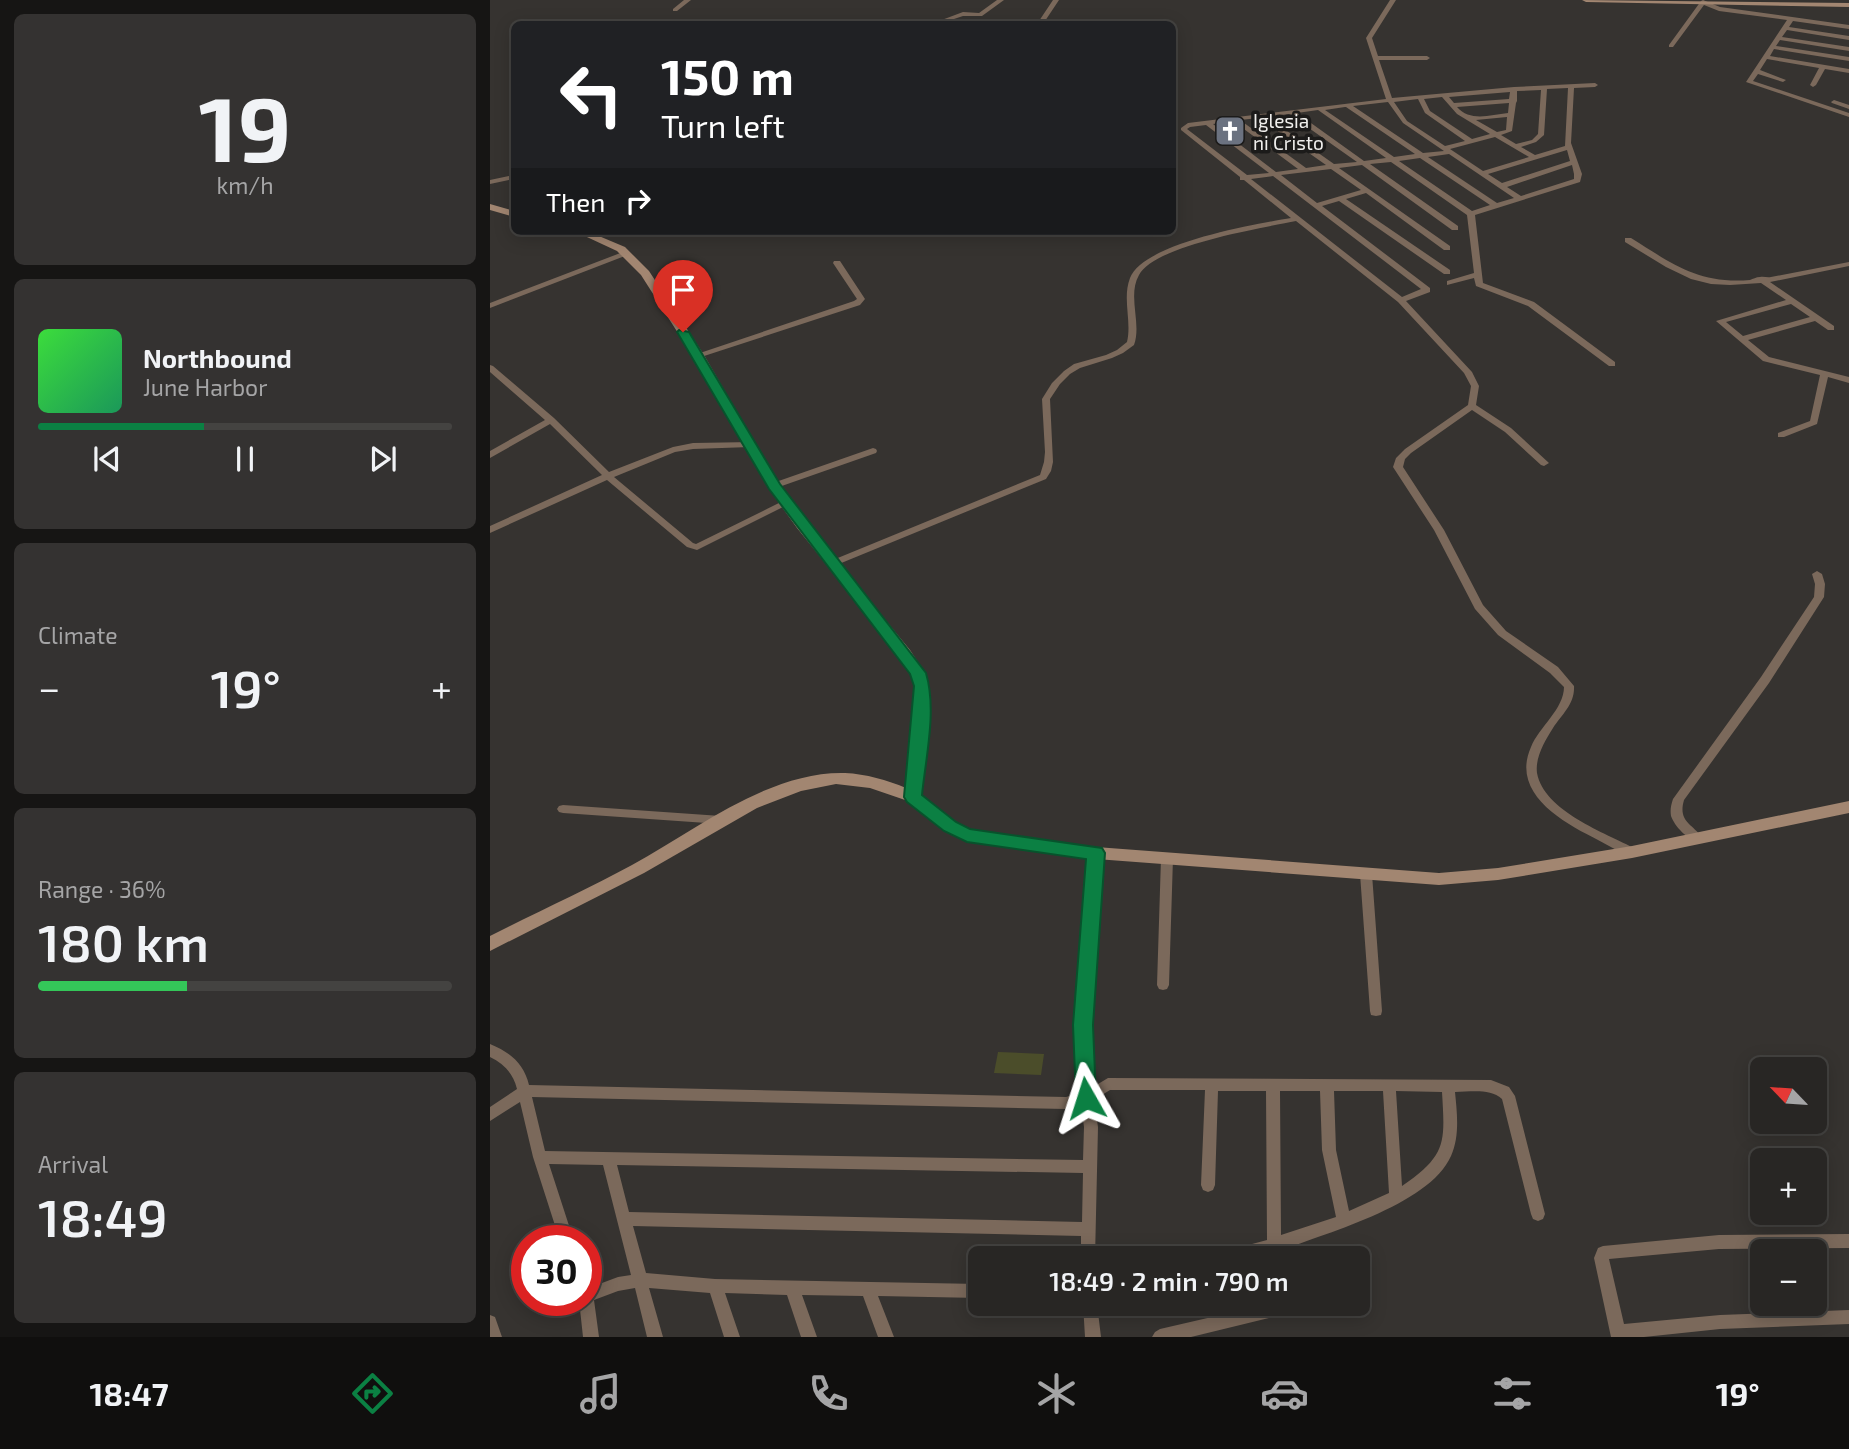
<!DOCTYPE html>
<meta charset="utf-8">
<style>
body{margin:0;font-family:"Exo 2",sans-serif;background:#343231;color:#f1f3f6;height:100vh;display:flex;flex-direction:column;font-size:26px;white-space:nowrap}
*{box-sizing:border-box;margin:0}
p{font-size:23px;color:#a5a5a6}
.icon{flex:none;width:38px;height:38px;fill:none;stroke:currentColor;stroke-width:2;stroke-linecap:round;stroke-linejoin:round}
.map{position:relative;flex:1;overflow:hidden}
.panel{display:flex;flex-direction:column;gap:14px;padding:14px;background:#161514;width:490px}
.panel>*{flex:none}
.banner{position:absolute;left:21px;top:21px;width:665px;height:214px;border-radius:10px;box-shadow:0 4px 18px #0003,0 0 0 2px #444341;background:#202124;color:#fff;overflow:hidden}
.needle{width:46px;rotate:295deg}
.buttons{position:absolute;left:1260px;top:1057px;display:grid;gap:14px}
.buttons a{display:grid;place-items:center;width:77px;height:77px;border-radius:10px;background:#282624;box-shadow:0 4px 18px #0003,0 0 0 2px #444341;font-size:35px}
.speed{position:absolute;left:21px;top:1225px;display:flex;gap:14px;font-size:35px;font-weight:700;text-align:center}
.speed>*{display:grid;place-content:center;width:91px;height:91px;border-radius:50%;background:#282624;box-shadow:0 4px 18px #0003,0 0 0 2px #444341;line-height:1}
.speed .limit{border:10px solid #d22;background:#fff;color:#111}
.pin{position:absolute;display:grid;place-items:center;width:60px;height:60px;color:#fff;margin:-72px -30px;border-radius:50% 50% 50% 0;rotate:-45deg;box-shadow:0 0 7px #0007}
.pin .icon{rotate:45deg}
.me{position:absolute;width:77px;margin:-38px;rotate:354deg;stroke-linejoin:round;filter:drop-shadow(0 0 5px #0008)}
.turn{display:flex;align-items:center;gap:24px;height:147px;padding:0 35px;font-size:32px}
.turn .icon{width:91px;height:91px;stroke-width:2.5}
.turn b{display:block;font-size:49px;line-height:60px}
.then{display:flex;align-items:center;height:66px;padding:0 35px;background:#0003;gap:14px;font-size:26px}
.big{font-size:52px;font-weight:600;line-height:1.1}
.panel .widget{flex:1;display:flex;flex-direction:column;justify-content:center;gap:10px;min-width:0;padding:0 24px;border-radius:10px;background:#343231}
.panel .dial{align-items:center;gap:0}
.dial b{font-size:91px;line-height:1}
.song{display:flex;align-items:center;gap:21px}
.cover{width:84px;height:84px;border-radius:10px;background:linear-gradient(135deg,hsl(120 70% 55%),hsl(150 70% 35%))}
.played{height:7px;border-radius:4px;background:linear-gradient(90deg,#0b8043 40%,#444341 40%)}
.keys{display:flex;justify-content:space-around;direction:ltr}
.heat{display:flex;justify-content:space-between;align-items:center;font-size:38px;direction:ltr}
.charge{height:10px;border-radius:5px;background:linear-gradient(90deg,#34c759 36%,#444341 0)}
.trip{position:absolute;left:478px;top:1246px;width:402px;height:70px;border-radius:10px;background:#282624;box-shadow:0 4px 18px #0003,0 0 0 2px #444341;font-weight:600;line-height:70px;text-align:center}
.menu{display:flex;height:112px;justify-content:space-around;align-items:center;background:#100f0e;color:#a5a5a6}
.menu .icon{width:49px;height:49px}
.menu .current{color:#0b8043}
.menu b{font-size:32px;color:#f1f3f6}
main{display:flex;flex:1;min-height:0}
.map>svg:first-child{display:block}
.green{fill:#4b4d2a}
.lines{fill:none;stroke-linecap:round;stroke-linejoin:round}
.street{fill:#7b695b;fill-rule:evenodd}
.secondary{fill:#a28671;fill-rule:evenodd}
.route{fill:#0b8043;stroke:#07532c;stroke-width:2}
.labels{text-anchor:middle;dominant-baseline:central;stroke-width:7;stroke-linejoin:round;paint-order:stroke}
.far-poi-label{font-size:19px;fill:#f0efed;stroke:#1c1b1a;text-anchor:start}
</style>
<main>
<section class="panel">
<div class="widget dial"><b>19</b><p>km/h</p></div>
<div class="widget">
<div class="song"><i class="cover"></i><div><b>Northbound</b><p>June Harbor</p></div></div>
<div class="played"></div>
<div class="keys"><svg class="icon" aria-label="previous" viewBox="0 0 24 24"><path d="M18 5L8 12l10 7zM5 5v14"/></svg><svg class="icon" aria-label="pause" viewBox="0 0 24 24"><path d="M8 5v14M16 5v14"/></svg><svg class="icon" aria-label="next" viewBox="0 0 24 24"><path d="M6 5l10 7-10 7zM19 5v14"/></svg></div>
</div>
<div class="widget"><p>Climate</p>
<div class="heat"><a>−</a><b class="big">19°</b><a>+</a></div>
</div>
<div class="widget"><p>Range · 36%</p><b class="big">180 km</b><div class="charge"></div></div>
<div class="widget"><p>Arrival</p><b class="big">18:49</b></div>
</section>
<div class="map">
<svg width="1359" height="1337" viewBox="0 0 1359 1337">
<rect width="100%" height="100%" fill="#363330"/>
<path class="green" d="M508 1052 554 1054 551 1075 504 1073Z"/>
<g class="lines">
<path class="street" d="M194 0H201L187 11H183V9Z
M507 0H514L492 16H473L452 23 449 21 473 12 489 13Z
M563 0H569L553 24H547Z
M900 0H906L882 38 888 56H937L940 58 937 60H889L902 98 1024 87 1105 83 1108 85 1105 87 1084 88 1081 143 1092 174 1090 182 985 215 993 283 1044 302 1125 362V366H1119L1038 306 986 286 984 278 957 285V281L984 273 977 215 901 162 880 164 968 226V230H962L872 165 849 168 960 246V250H954L876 193 856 199 960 270V274H954L849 201 832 206 940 288V292L916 301 982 372 989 386 986 405 1021 428 1059 463 1054 466 1051 465 1015 432 982 410 921 453 915 459 913 467 954 530 993 605 1016 631 1068 667 1084 686C1085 704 1072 714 1063 728 1055 741 1045 757 1047 773 1054 811 1115 833 1146 849L1148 852 1146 855 1142 857C1130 852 1119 846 1108 840 1074 823 1020 794 1041 747 1049 727 1074 709 1074 687L1060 673 1008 635 985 609 944 530 903 467 906 458 915 449 978 405 981 386 974 373 908 302 806 221C772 228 665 245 649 275 637 296 652 323 644 345L633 353 622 358 590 368 580 374 570 384 560 399 563 462 561 471 556 479 344 566 341 567 336 564 338 562 550 475 554 462 555 452 552 399 562 383 574 371 584 364 616 355 627 350 637 342C642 321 632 299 640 278 653 243 766 224 801 218L754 180H750V177L691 130V128L698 123 896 99 876 38ZM1078 88 1075 146 1045 155 1031 147 1046 142 1054 135 1057 89ZM1051 90 1048 134 1042 140 1026 144 1011 135 1022 131 1026 103 1027 101V91ZM1020 92 1019 99 964 103 959 97ZM952 97 967 114 1000 134 982 139 940 111 934 99ZM928 99 935 113 975 141 955 146 917 121 904 102ZM898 102 913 123 954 151 933 153 863 106ZM1019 103 1018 113C1000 115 980 122 967 107ZM855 107H856L925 154 904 157 835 110ZM828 110 896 158 874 161 807 113ZM799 114 867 162 844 164 777 117ZM1017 117 1016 130 1007 132 986 120ZM769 118 836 165 816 168 750 120ZM743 121 808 169 786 172 723 124ZM716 125 779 173 757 175 697 129 700 127ZM1005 137 1039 157 993 171 960 149ZM1077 150 1080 161 1012 183 998 174ZM959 154 1024 198 1007 203 938 157ZM930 158 1000 205 982 211 909 161ZM1082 165 1084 174V179L1031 196 1017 187ZM841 169 871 190 827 203 791 175ZM783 176 931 289 912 297 761 179Z
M1213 0 1230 7 1359 25V29L1303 21 1299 27 1359 36V40L1297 30 1292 37 1359 47V51L1290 40 1286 46 1359 57V61L1284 49 1280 56 1359 69V73L1335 69 1326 85 1323 87 1320 85 1329 68 1277 59 1270 70 1296 80 1293 82 1268 74 1263 81 1359 113V117L1256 82 1297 20 1229 11 1214 5 1183 47H1179V45L1211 1Z
M1344 100 1359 105V109L1342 103 1341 102Z
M24 175V179L0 184V180Z
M1135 238H1141C1183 264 1207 284 1260 280 1263 279 1266 277 1270 277 1274 276 1277 278 1281 277L1359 262V266L1280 282 1344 326V330H1338L1325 321 1258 340 1279 357 1359 377V383L1338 377 1327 424 1294 437H1288V433L1320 421 1330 375 1273 361 1226 321 1296 300 1271 283 1240 285 1221 284 1201 279 1176 267 1135 242ZM1301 304 1320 317 1253 336 1236 322Z
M133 252 140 254 0 308V303Z
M344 261H350L375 299 370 305 211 357H208L204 355 364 301 367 299 343 263Z
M0 365 3 366 64 418 119 472 183 447 203 443 263 442V446L260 447 203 449 185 452 124 477 203 543 206 544 293 501H299L301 503 207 550 197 547 117 480 0 533V526L112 475 60 424 0 458V451L55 420 0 372Z
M383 448 386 449 387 451 386 453 286 488H280L278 486 280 484Z
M1327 571 1332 574 1335 584 1334 597 1279 683 1194 800C1188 821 1201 823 1212 837L1210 840C1199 842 1185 827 1181 816 1180 810 1181 805 1183 799L1271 677 1324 597 1325 584 1322 574Z
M73 805 231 816 235 817 237 820 235 823 231 824 73 813 69 812 67 809 69 806Z
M606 848 610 850 612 853 603 942 599 1056 603 1087 618 1078 1001 1080 1019 1087 1025 1096 1055 1214 1053 1219 1048 1221 1043 1219 1041 1214 1012 1099C1000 1088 980 1092 965 1092 967 1113 970 1136 961 1156 939 1206 832 1234 784 1253L782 1252 760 1258H729L731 1253 736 1251 777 1240 776 1091H728L725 1185 723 1190 718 1192 713 1190 711 1185 715 1090H620L604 1100 608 1127 605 1258H591V1236L143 1226 156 1273 225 1279 490 1284V1298L388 1296 404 1337H388L373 1296 312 1295 327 1337H311L297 1295 235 1293 250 1337H234L220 1293 159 1288 173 1337H157L145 1288 128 1291 104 1300 109 1337H93L89 1300H96V1289L128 1277 141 1275 113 1165 59 1164 84 1241H70L43 1157 30 1102 0 1121V1107L27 1089C23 1073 14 1064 0 1057V1044C20 1052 34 1064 39 1085L576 1097 590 1093 585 1056 591 942 600 853 602 850ZM790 1091H830L832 1150 846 1217 791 1235ZM844 1091H893L899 1193 859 1211 846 1150ZM906 1091 952 1092C955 1143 957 1155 912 1186ZM42 1097 576 1109 591 1105 594 1127 593 1160 55 1151ZM127 1165 593 1173 592 1222 139 1212Z
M677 853 681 855 683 858 679 985 677 989 673 990 669 989 667 985 671 858 673 855Z
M876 869 880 871 882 874 892 1011 891 1015 886 1016 881 1015 880 1011 870 874 872 871Z
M1359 1234V1248L1229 1249 1119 1259 1134 1324 1230 1315 1359 1310V1324L1230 1329 1154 1337H1121L1104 1258 1108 1248 1113 1246 1229 1235Z
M593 1304H607L611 1337H595Z
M778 1304H797L798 1308 796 1313 791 1315 701 1337H662L665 1332 670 1329Z
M0 1315 5 1317 12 1337H0Z"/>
<path class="secondary" d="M1092 0 1359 3V7L1096 2Z
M0 204 24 211V217L0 210Z
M84 231H97L135 247 159 271 214 355 289 485 315 522 420 650 433 670 439 686 438 722 431 795 465 822 480 829 606 847 949 873 1008 868 1142 846 1359 801V813L1142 858 1008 880 949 885 606 859 477 841 455 830 418 801 380 788 346 784 311 791 267 808 154 873 0 951V936C47 912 96 890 142 865 206 830 279 771 355 773 376 774 397 780 416 788 420 756 429 719 425 687 424 675 416 666 410 656L307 528 279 489 202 355 151 275 127 251Z"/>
</g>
<path class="route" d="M189 330 199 332 290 484 436 673C447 710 436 756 432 795L466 822 480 829 612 848 615 853 603 1025 606 1098 603 1104 596 1107 589 1104 586 1098 583 1025 596 859 477 842 454 831 417 802 414 797 424 686 420 674 279 489 187 332Z"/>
<defs>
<g id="church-square" transform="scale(1.575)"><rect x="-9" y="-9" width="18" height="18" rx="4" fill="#6b7280" stroke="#1c1b1a"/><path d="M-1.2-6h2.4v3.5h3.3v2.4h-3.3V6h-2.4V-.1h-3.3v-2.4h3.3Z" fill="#fff"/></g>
</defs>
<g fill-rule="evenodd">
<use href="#church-square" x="740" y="131"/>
</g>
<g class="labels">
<g class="far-poi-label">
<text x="763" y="120">Iglesia<tspan x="763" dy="22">ni Cristo</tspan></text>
</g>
</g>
</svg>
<div class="buttons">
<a><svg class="needle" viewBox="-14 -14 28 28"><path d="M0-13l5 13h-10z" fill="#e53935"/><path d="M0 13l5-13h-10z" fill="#a5a5a6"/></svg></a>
<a>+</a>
<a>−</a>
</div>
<div class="speed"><div class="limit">30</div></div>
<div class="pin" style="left:193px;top:332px;background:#d93025"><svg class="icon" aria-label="arrive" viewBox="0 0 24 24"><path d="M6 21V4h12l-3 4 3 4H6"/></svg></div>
<svg class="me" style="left:596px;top:1098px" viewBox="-20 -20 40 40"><path d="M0-17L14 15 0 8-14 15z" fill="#0b8043" stroke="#fff" stroke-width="4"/></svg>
<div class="trip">18:49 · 2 min · 790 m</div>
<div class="banner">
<div class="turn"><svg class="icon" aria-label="left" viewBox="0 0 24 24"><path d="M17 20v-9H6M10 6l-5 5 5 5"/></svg><div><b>150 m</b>Turn left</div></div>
<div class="then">Then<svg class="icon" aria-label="right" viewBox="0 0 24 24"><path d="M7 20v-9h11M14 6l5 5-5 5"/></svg></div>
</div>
</div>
</main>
<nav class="menu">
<b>18:47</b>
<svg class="icon current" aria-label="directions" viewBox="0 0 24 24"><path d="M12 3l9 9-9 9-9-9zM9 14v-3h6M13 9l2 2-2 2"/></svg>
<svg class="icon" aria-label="music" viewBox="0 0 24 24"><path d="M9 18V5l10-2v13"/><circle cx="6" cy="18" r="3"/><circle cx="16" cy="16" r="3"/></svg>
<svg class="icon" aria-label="phone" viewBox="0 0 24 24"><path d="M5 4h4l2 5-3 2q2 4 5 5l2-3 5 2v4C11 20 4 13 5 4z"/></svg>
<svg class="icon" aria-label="climate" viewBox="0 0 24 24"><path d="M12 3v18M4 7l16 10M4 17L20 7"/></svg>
<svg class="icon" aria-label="car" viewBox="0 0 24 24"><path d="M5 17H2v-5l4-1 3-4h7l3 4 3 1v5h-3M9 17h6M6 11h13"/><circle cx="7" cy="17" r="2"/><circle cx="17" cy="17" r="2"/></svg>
<svg class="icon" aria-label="filters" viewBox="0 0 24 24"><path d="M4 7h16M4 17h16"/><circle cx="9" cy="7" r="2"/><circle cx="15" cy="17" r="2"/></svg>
<b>19°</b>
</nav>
